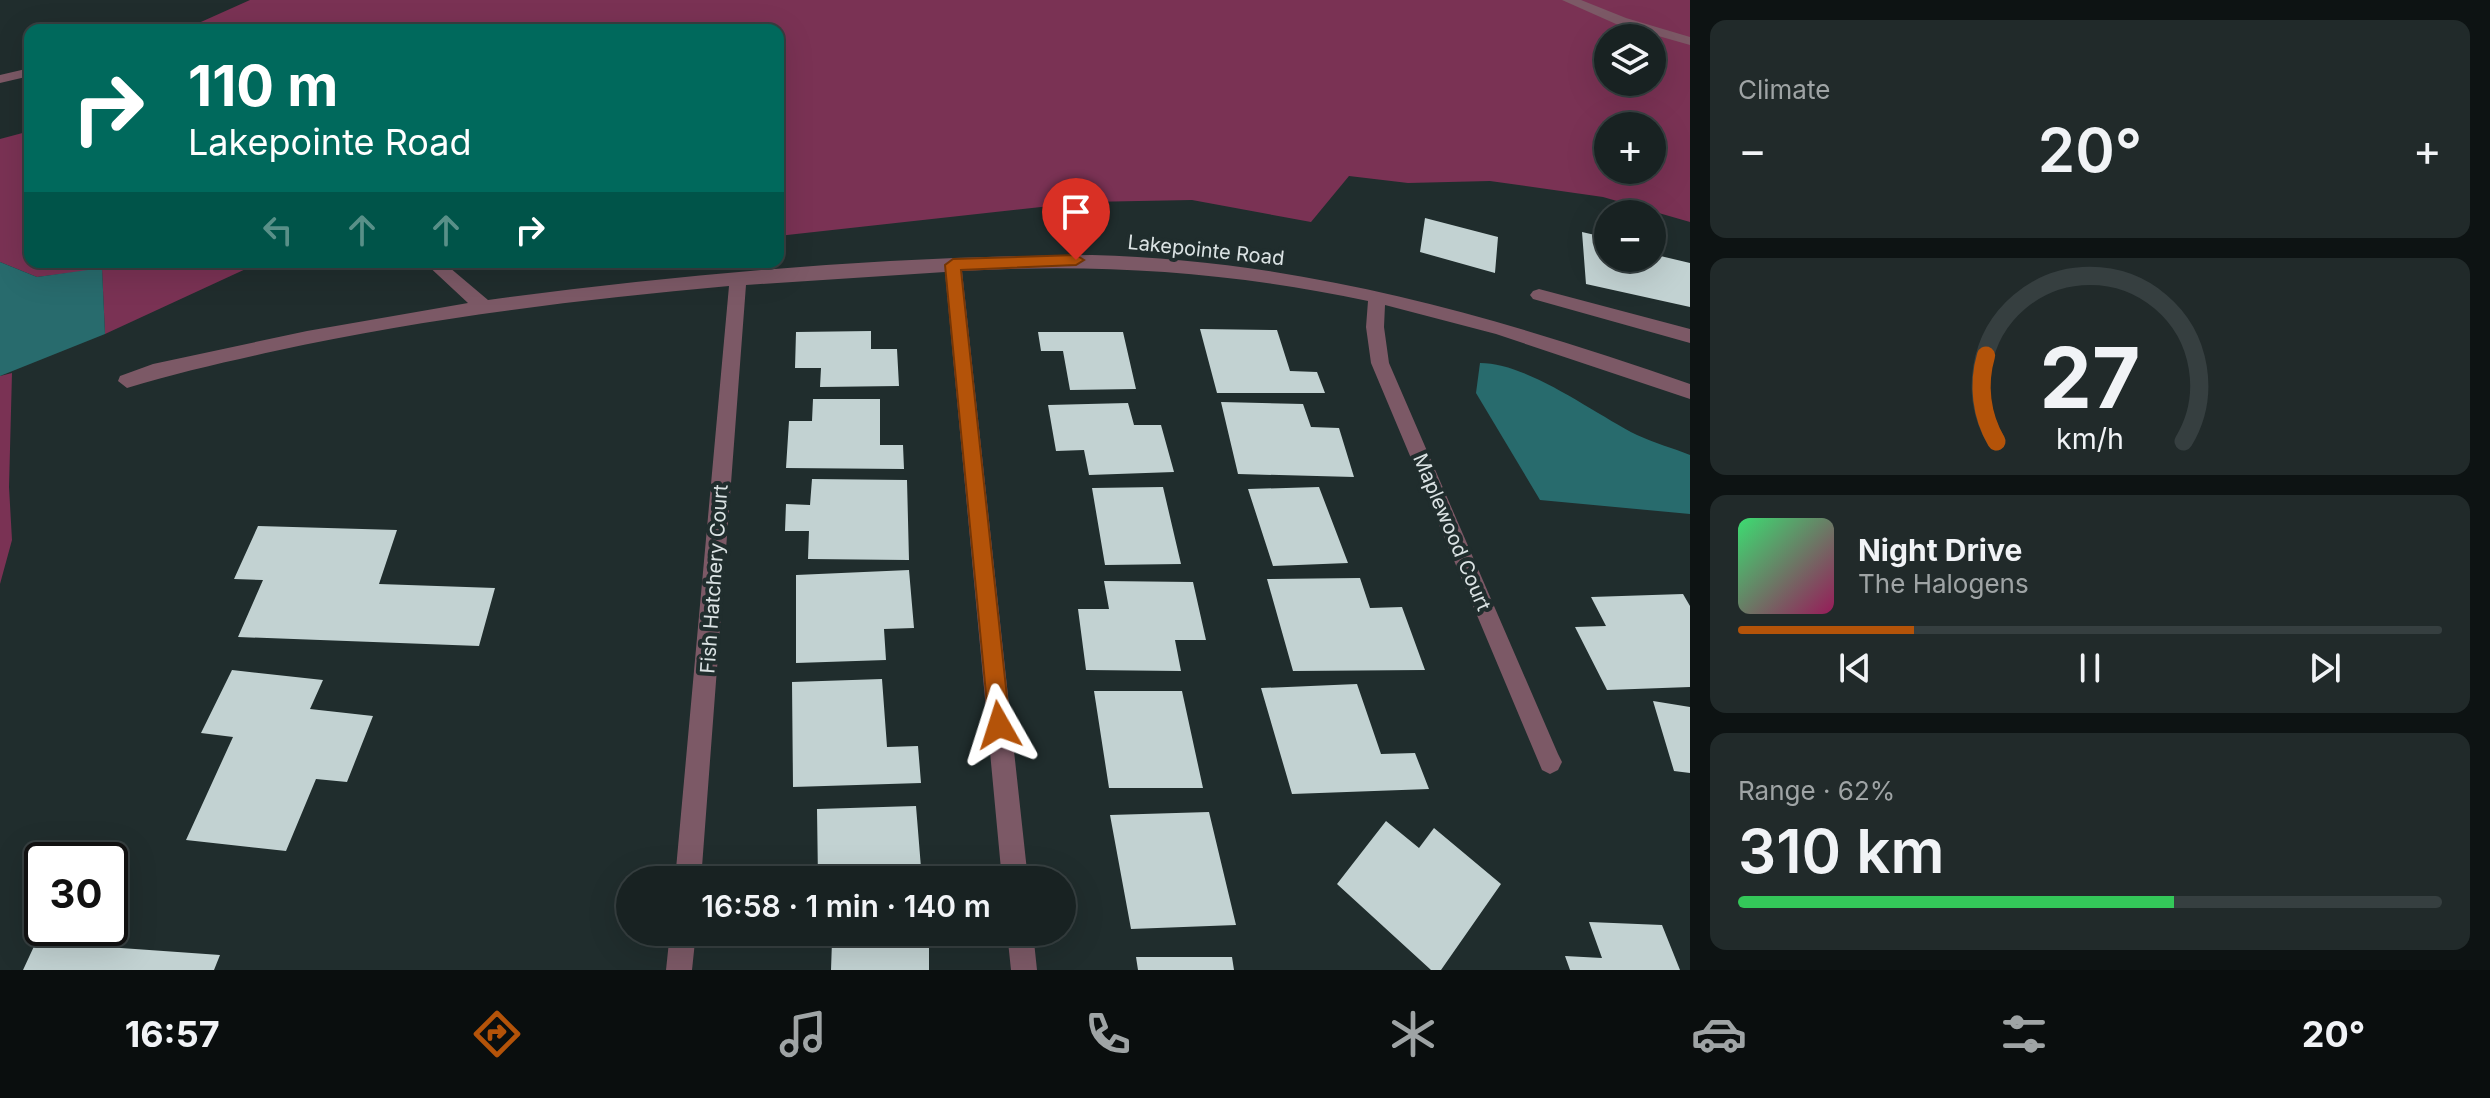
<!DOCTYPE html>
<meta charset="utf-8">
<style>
body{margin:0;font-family:Inter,sans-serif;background:#212a2a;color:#f1f3f6;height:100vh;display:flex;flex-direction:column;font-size:30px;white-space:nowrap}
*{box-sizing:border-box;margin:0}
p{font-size:26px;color:#9fa4a5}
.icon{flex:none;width:44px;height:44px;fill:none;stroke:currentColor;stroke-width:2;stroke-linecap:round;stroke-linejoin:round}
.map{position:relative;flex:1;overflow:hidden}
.panel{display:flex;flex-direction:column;gap:20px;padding:20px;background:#0d1313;width:800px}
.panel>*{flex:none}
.top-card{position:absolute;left:24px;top:24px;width:760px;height:244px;border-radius:16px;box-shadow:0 8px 32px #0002,0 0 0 2px #363f40;background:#00695c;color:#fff;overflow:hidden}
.controls{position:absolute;left:1594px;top:24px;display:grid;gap:16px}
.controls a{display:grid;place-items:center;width:72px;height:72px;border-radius:50%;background:#182222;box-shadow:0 8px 32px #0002,0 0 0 2px #363f40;font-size:40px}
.speed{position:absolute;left:24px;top:842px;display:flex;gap:16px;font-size:40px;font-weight:700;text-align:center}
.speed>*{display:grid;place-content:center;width:104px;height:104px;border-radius:50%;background:#182222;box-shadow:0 8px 32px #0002,0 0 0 2px #363f40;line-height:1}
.speed .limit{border:4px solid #111;border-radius:12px;background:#fff;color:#111}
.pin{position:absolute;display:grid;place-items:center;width:68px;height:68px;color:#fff;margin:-82px -34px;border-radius:50% 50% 50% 0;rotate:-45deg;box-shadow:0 0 8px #0007}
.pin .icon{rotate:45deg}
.me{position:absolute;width:88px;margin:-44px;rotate:354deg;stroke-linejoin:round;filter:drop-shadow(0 0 6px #0008)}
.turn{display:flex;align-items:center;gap:28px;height:168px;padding:0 32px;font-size:36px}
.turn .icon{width:104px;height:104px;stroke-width:2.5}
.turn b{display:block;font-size:56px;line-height:68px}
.lanes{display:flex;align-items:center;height:76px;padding:0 32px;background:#0003;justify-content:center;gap:40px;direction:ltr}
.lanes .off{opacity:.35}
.big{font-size:60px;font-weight:600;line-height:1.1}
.panel .card{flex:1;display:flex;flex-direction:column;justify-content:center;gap:12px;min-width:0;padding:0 28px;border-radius:16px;background:#212a2a}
.panel .dial{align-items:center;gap:0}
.dial svg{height:208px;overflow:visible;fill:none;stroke:#363f40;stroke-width:7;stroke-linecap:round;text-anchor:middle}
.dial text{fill:#f1f3f6;stroke:none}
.song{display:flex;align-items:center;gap:24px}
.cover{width:96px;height:96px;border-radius:12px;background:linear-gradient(135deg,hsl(140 70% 55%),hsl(330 70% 35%))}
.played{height:8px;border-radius:4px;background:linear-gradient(90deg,#b45309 25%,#363f40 25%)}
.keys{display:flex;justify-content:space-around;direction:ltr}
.heat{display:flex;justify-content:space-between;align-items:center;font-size:44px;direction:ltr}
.charge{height:12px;border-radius:6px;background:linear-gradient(90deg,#34c759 62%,#363f40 0)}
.trip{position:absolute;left:616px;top:866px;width:460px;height:80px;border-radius:40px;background:#182222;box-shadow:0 8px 32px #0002,0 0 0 2px #363f40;font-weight:600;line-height:80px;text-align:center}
.tabs{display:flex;height:128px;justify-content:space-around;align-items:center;background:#0a0e0e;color:#9fa4a5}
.tabs .icon{width:56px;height:56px}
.tabs .selected{color:#b45309}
.tabs b{font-size:36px;color:#f1f3f6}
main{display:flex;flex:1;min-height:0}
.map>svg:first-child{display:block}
.green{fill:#7a3254;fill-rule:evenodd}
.water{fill:#286b6d}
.building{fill:#c2d2d2}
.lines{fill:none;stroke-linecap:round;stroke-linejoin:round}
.minor{fill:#7c5966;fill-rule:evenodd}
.route{fill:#b45309;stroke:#753606;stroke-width:2}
.labels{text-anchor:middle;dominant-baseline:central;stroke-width:8;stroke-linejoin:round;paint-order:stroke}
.street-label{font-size:20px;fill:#dbe3e4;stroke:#202d2d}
</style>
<main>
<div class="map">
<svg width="1690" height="970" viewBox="0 0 1690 970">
<rect width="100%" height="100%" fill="#202d2d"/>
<path class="green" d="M250 0H1690V222L1603 197 1490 181 1408 183 1349 176 1311 222 1192 200 1087 202 778 236V30H183ZM1608 38H1652V82H1608ZM1608 126H1652V170H1608Z
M30 131V262H261L105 334 102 269 37 277 0 262V139Z
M12 373 9 487 12 540 0 584V376Z"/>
<path class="water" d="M0 262 37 277 102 268 105 334 0 376Z
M1480 363C1528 363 1593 413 1637 435 1654 443 1673 448 1690 455V514L1540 500 1476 393Z"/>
<path class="building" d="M1425 218 1498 237 1495 273 1420 252Z
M1582 232 1608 238V258H1652V254L1690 263V307L1586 284Z
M1200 329 1277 330 1290 371 1317 372 1325 393H1217Z
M871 331V349H897L899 386 820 387 821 368H795L796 332Z
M1038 332H1123L1136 389 1070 390 1063 351H1041Z
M813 399H880V445H903L904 469 786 468 789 421H812Z
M1221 402 1303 404 1311 427 1339 428 1354 477 1238 474Z
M1128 403 1134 425H1161L1174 472 1089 475 1084 450 1056 451 1048 405Z
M812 479 907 480 909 560 808 559 809 531H785L786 504 810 505Z
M1163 487 1181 564 1105 565 1092 488Z
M1319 487 1348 563 1273 566 1248 489Z
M258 526 397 530 379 584 495 588 479 646 238 637 263 580 234 579Z
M909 570 914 628 884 629 886 660 796 663V575Z
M1360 578 1370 608 1402 607 1425 670 1293 671 1267 579Z
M1104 581 1193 582 1206 640H1175L1181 671 1086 670 1078 609H1109Z
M1683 594 1690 606V687L1607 690 1575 627 1606 626 1591 597Z
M232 670 323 680 310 709 373 716 347 782 316 779 286 851 186 840 233 737 201 733Z
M882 679 887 747 918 746 921 783 793 787 792 682Z
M1357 684 1381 754 1415 753 1429 789 1292 794 1261 688Z
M1094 691H1182L1203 788H1109Z
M1653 701 1690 707V773L1674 771Z
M916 806 922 880H818L817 809Z
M1209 812 1236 925 1131 929 1110 815Z
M1386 821 1419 848 1434 828 1501 884 1441 970H1431L1337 884Z
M1589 922 1662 925 1680 970H1570L1565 956 1602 958Z
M832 941 929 945V970H831Z
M36 942 220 955 214 970H23Z
M1136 957H1232L1234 970H1138Z"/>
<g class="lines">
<path class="minor" d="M1562 0H1581L1626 18 1690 37V45L1616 24Z
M30 68V76L0 83V75Z
M1092 255C1299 260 1496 316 1690 384V399L1496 334 1385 305 1384 327 1389 363 1558 754 1562 762 1558 770 1550 774 1542 770 1371 363 1366 327 1368 301C1233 272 1100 263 962 271L1028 880H1002L945 272 746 285 701 880H675L729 286C576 300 425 318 275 351 225 362 176 373 127 388L118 381 120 376 153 364 307 331 468 303 424 262H443L488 300C688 273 891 256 1092 255Z
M1539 289 1690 329V343L1533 299 1530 295 1533 291Z
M670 932H696L692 970H666Z
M1007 932H1033L1037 970H1011Z"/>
</g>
<path class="route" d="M1076 255 1084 260 1076 265 961 270 1010 725 1007 732 999 735 992 732 989 725 945 265 953 259Z"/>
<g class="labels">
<g class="street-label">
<text transform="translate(1206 250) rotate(6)">Lakepointe Road</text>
<text transform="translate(1452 532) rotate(67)">Maplewood Court</text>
<text transform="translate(714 579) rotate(-86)">Fish Hatchery Court</text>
</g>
</g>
</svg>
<div class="controls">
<a><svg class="icon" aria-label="layers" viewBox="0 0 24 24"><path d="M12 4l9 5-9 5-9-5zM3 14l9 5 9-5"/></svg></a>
<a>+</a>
<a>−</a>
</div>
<div class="speed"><div class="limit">30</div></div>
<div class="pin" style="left:1076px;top:260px;background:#d93025"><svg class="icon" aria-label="arrive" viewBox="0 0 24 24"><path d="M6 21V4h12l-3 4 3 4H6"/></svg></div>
<svg class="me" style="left:999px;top:725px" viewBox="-20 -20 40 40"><path d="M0-17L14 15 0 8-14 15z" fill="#b45309" stroke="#fff" stroke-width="4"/></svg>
<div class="trip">16:58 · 1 min · 140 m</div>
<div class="top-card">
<div class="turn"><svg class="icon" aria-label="right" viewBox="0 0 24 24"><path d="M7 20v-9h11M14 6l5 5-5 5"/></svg><div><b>110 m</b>Lakepointe Road</div></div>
<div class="lanes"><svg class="icon off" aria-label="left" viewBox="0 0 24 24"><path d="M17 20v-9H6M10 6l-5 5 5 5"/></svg><svg class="icon off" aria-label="ahead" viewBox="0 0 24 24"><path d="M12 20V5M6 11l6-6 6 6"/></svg><svg class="icon off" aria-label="ahead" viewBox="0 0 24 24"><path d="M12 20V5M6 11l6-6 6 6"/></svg><svg class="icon" aria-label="right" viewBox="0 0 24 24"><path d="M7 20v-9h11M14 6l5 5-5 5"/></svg></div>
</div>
</div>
<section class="panel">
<div class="card"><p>Climate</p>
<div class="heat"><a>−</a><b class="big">20°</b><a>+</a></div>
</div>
<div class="card dial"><svg viewBox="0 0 100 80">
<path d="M14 69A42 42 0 1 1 86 69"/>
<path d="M14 69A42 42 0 0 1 10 36" stroke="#b45309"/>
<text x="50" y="56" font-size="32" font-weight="700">27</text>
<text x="50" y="72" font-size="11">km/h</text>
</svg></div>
<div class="card">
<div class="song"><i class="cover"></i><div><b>Night Drive</b><p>The Halogens</p></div></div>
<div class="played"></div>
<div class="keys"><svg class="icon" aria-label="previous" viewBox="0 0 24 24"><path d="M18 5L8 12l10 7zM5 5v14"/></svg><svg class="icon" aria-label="pause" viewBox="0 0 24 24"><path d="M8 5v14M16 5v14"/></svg><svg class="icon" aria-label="next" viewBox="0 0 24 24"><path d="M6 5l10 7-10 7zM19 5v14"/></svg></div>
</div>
<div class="card"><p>Range · 62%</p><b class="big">310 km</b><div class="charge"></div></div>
</section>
</main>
<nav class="tabs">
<b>16:57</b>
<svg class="icon selected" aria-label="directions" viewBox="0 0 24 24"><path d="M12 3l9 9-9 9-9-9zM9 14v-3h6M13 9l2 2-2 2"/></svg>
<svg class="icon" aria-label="music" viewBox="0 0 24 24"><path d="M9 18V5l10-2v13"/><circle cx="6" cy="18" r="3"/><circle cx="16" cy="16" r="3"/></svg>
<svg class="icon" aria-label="phone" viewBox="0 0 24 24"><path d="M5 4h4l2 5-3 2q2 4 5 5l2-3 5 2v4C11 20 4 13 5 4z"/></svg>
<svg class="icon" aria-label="climate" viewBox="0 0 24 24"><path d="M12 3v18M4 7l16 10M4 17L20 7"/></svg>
<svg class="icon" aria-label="car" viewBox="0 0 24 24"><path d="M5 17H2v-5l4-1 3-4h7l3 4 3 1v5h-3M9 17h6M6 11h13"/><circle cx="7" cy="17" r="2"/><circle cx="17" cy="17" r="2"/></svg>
<svg class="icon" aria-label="filters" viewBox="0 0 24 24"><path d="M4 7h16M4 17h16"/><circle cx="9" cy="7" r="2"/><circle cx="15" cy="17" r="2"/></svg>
<b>20°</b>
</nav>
